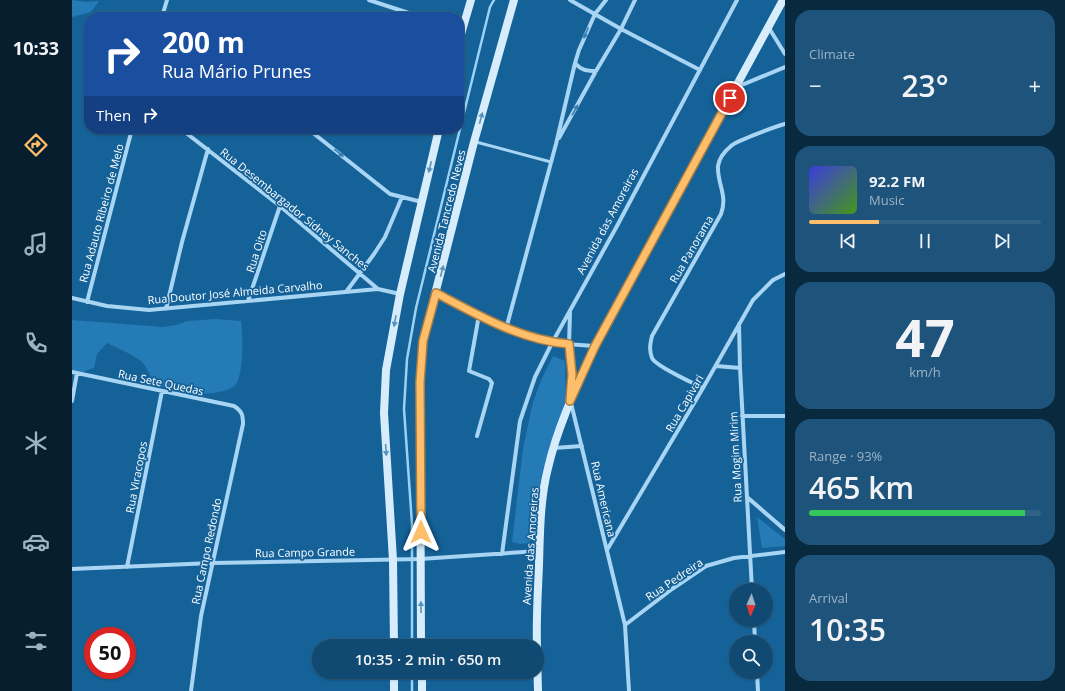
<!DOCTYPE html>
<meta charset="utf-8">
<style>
body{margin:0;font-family:"Open Sans",sans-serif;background:#1e547b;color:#f1f3f6;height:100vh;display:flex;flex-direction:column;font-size:15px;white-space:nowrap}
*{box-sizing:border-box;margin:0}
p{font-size:13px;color:#9cb3c4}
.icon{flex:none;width:22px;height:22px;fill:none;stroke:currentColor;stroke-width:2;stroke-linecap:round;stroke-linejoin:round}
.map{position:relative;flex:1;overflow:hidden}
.details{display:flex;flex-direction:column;gap:10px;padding:10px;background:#09293f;width:280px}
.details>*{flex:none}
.top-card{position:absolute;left:12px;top:12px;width:380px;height:122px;border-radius:16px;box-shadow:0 1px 3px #0004,0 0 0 1px #306285;background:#1a4fa0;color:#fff;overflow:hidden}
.needle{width:26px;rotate:183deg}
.fabs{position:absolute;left:657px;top:583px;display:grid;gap:8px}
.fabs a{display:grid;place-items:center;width:44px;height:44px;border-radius:50%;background:#104a73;box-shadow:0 1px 3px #0004,0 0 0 1px #306285;font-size:20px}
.speed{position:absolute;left:12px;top:627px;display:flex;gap:8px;font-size:20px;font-weight:700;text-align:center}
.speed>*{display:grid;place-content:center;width:52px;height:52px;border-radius:50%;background:#104a73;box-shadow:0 1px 3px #0004,0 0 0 1px #306285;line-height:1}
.speed .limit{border:6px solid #d22;background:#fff;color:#111}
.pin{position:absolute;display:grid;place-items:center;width:34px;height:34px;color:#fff;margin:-17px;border:2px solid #fff;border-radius:50%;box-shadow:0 1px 4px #0007}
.me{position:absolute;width:44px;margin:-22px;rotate:0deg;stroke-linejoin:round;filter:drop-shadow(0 0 3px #0008)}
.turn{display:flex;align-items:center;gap:14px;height:84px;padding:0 12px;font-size:18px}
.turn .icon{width:52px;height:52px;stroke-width:2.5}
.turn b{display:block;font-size:28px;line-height:34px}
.then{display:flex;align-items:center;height:38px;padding:0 12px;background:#0003;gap:8px;font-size:15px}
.big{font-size:30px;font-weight:600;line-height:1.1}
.details .card{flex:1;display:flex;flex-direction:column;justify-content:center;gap:6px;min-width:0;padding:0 14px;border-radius:16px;background:#1e547b}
.details .dial{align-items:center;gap:0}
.dial b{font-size:52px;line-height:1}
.song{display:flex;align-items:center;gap:12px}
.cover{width:48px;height:48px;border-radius:6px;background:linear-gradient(135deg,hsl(240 70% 55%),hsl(100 70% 35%))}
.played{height:4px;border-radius:2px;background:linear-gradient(90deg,#ffbe6a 30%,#306285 30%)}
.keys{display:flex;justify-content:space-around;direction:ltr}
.heat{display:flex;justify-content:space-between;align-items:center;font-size:22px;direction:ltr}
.charge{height:6px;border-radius:3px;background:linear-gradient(90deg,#34c759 93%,#306285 0)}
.trip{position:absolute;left:240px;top:639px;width:232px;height:40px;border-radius:20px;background:#104a73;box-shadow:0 1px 3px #0004,0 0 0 1px #306285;font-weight:600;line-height:40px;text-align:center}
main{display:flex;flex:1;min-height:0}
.dock{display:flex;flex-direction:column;width:72px;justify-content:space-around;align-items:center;background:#061e2e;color:#9cb3c4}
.dock .icon{width:28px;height:28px}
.dock .selected{color:#ffbe6a}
.dock b{font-size:18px;color:#f1f3f6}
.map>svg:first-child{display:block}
.green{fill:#247bb6}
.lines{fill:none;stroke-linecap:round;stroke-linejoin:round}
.stream{stroke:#9ad2f5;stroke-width:2.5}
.service{stroke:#a8d5f3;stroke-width:3}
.minor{stroke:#a8d5f3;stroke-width:4}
.secondary{stroke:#d7edfc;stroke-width:8}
.oneway{fill:#3a7fb0}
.oneway2{fill:#5993bc}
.route-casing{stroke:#a67c45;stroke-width:10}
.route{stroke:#ffbe6a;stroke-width:7}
.labels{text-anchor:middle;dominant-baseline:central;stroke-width:3.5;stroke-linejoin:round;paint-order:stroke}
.street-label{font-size:11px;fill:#fff;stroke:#156299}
</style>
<main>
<nav class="dock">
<b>10:33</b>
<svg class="icon selected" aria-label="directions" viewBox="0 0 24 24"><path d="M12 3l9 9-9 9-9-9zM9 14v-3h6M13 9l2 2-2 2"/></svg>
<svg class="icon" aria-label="music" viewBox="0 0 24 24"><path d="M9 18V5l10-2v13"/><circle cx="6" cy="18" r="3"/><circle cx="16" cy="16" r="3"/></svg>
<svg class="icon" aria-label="phone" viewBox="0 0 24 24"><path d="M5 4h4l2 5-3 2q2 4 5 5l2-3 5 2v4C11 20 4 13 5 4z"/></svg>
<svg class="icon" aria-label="climate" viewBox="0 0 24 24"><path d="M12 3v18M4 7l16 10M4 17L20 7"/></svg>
<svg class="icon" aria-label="car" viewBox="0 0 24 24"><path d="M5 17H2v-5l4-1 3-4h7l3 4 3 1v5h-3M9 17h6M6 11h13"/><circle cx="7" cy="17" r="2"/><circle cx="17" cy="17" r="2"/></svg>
<svg class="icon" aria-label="filters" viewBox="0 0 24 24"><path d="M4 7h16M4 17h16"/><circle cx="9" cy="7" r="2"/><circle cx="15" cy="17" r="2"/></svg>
</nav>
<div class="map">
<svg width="713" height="691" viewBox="0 0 713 691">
<rect width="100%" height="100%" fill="#156299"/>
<path class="green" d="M0 0 14 2 27 1 19 12 0 17Z
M143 319 169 321C171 336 172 371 164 384 156 395 120 395 108 393 101 391 92 388 85 384 78 379 76 368 70 362 64 356 43 347 35 343L25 354 22 368 11 372 0 371V320L91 327 104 325 116 321Z
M481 356 493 361 494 409 478 445 470 473 458 543 448 544 440 542 451 448 461 402 470 378Z
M685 517 713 539V546L690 548Z"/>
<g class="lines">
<path class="stream" d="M340 646V524L332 409 335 359 344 308 418 7 422 0
M340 691V672"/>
<path class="service" d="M404 142 479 162"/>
<path class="minor" d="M297 0 349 17
M498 0 549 29 628 70
M91 13 97 17
M90 17 95 0
M697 28 713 54
M503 63C509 70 514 71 524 71
M665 87 713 67
M109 129 208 206 306 289
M236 129 318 194 350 202
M487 138 524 71 549 29 563 0
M274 292 302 254 313 237 330 197
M364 293 434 329 480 343 522 346
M0 298 35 306 77 310 306 289 328 294
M176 301 208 206
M15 302 60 129
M94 309 110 242 136 149
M498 313 497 344 500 375 499 394
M667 324 668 368 680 590
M434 329 484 144 503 63 507 50 523 14 534 0
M644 366 668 368
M0 372 162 406C170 411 171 415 171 424L129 616 119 691
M631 388C621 383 583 366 580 358 577 350 578 344 580 336L649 214C656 195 645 184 646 166 647 158 653 151 659 146 664 141 705 126 713 124
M0 401 5 373
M499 403 553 625 557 691
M670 416H713
M405 436 420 383 417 379 397 371 407 315
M482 448 510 446
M675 497 713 530
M535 550 631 388 681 300 701 280 713 274
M430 554 448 421 463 377 480 343 545 226 665 0
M55 567 90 391
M0 569 140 563 348 559 467 551
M682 620 683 642
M553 625 600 589 634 566 662 558 713 552
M685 672 686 691"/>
<path class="secondary" d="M387 41 399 0
M322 646 321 560 312 413 314 370 328 294 367 129
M349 646 348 382 351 341 402 142 442 0
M465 646C464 619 466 592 467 564 468 532 468 499 476 468 486 425 505 386 523 346L711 0
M465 654 466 691
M322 672V691
M350 672V691"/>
</g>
<defs><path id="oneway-solid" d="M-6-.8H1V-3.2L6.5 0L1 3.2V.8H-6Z"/></defs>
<g class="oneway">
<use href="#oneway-solid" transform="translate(514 33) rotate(113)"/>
<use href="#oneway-solid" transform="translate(503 110) rotate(-61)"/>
<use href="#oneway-solid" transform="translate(267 153) rotate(39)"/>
</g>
<g class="oneway2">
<use href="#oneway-solid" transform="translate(409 118) rotate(-75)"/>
<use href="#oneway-solid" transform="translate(358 167) rotate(103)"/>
<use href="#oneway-solid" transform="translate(370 271) rotate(-75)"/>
<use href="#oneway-solid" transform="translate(323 321) rotate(100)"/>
<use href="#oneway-solid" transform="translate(314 450) rotate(86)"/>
<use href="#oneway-solid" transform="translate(349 607) rotate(-91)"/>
</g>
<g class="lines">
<g class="route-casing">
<path id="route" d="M349 532 348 382 351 341 364 293C406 315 448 340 497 344L500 374 498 401 523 346 658 98"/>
</g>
<use href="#route" class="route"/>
</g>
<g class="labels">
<g class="street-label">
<text transform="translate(223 209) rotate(39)">Rua Desembargador Sidney Sanches</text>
<text transform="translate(374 211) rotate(-76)">Avenida Tancredo Neves</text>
<text transform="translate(29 213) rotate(-75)">Rua Adauto Ribeiro de Melo</text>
<text transform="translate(535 221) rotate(-62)">Avenida das Amoreiras</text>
<text transform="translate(619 249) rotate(-60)">Rua Panorama</text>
<text transform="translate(184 251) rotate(-72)">Rua Oito</text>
<text transform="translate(163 292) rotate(-5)">Rua Doutor José Almeida Carvalho</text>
<text transform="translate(89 382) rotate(12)">Rua Sete Quedas</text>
<text transform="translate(612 403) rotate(-60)">Rua Capivari</text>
<text transform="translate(663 457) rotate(-93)">Rua Mogim Mirim</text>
<text transform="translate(64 477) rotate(-79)">Rua Viracopos</text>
<text transform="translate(532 499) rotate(77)">Rua Americana</text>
<text transform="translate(458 546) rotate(-86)">Avenida das Amoreiras</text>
<text transform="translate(134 551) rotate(-78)">Rua Campo Redondo</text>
<text transform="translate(233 552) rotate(-1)">Rua Campo Grande</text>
<text transform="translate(602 579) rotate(-34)">Rua Pedreira</text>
</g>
</g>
</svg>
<div class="fabs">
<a><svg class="needle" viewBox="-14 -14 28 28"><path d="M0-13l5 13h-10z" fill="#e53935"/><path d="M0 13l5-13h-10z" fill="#9cb3c4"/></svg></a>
<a><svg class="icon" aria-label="search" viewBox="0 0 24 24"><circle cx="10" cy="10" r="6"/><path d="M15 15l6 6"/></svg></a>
</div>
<div class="speed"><div class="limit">50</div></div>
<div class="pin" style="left:658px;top:98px;background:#d93025"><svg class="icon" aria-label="arrive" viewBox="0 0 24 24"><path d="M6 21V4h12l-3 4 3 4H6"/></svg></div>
<svg class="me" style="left:349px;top:532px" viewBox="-20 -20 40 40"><path d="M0-17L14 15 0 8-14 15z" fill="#ffbe6a" stroke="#fff" stroke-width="4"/></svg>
<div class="trip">10:35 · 2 min · 650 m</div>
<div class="top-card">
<div class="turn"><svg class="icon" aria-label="right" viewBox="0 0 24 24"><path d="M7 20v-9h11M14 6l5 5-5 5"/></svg><div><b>200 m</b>Rua Mário Prunes</div></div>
<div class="then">Then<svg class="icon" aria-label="right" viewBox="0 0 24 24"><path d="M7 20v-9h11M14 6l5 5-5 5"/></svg></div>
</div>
</div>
<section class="details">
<div class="card"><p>Climate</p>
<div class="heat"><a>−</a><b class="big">23°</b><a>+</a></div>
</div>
<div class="card">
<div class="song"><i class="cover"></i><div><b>92.2 FM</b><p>Music</p></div></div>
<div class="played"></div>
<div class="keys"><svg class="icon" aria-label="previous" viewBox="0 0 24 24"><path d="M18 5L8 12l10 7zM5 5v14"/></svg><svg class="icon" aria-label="pause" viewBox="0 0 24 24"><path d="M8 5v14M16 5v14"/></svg><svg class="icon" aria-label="next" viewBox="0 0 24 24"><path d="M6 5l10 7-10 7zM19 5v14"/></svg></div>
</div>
<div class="card dial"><b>47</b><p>km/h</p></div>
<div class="card"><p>Range · 93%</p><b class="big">465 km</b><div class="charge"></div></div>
<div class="card"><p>Arrival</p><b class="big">10:35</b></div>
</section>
</main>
